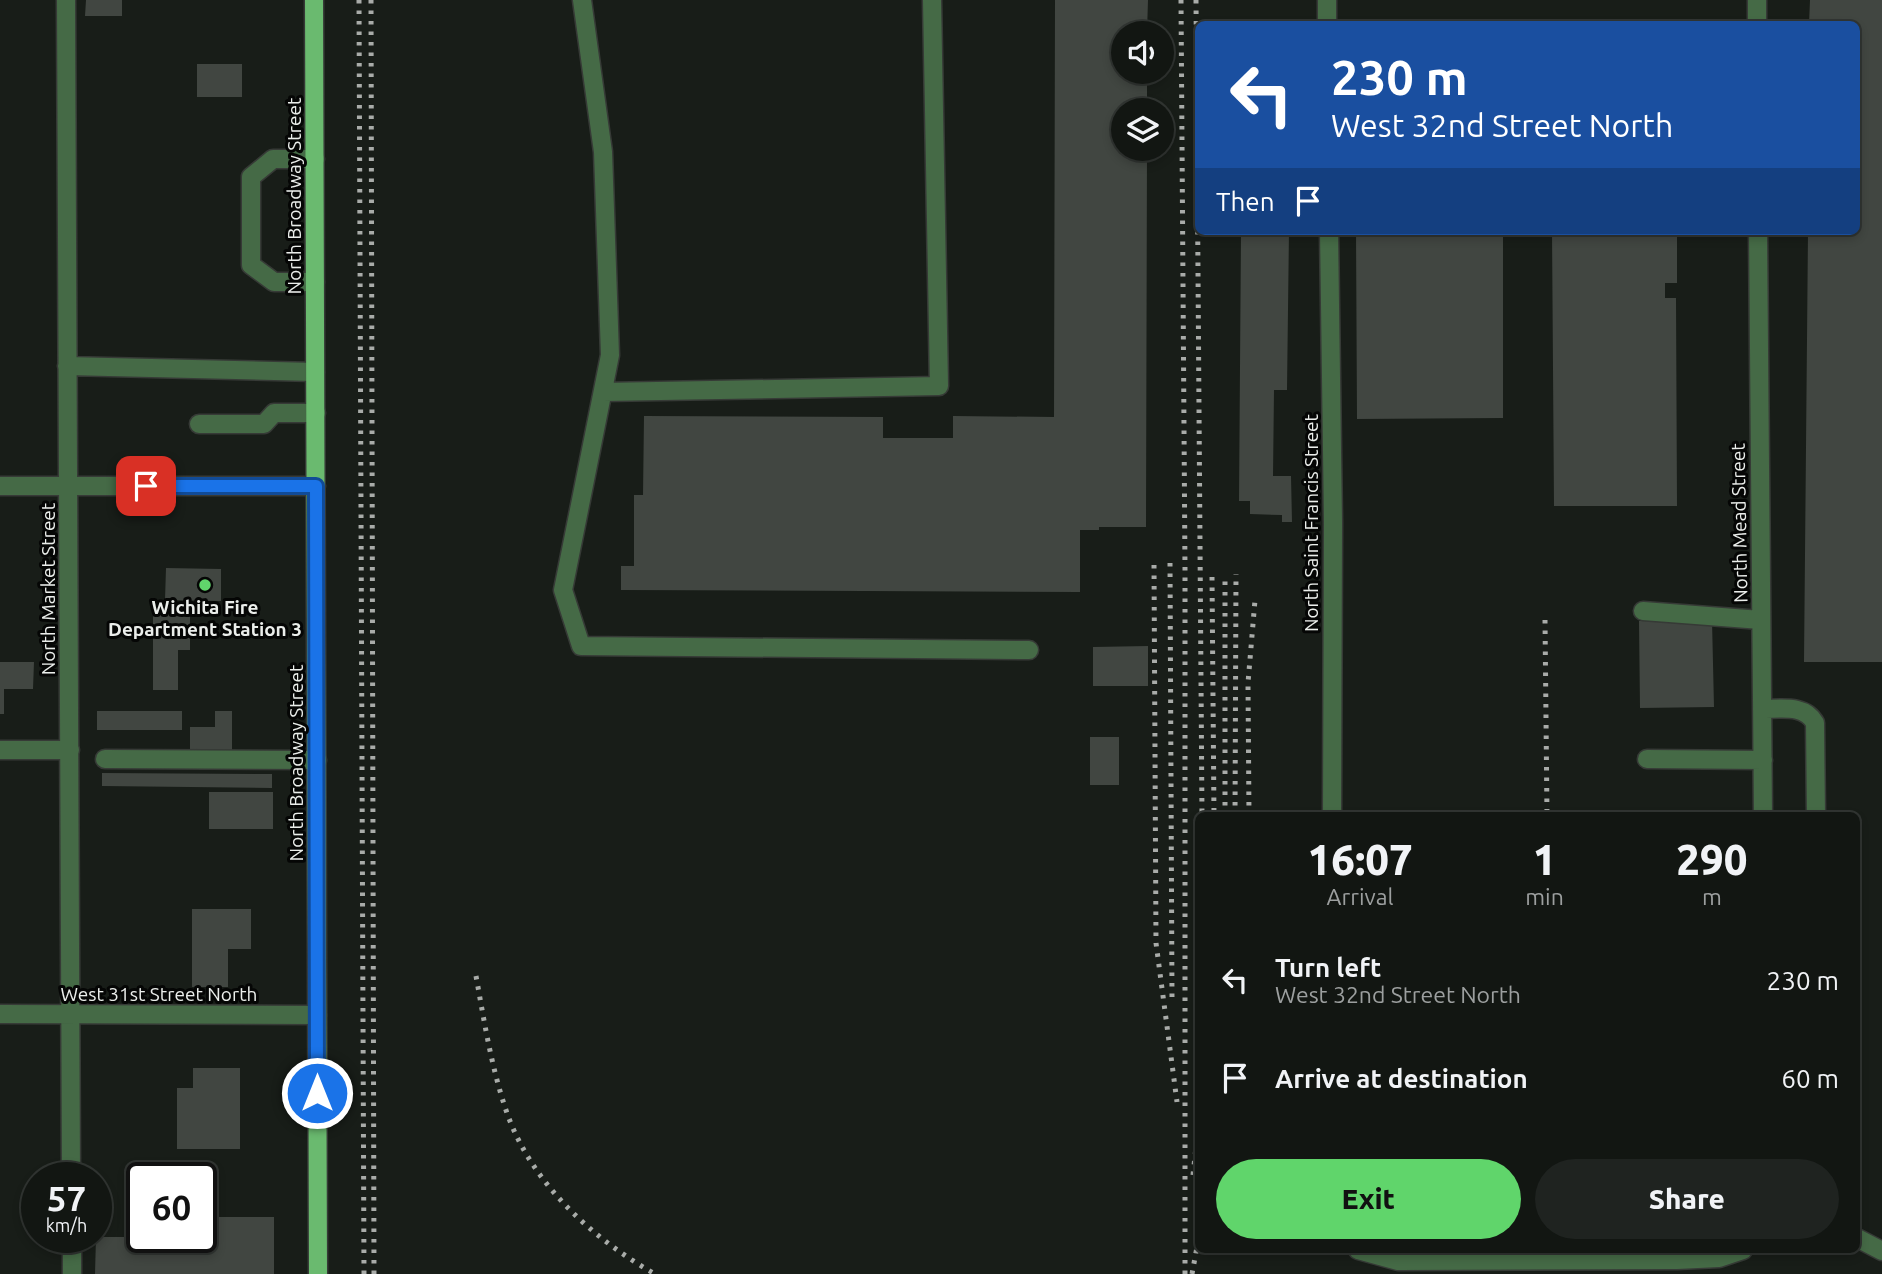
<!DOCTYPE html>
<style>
body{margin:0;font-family:Ubuntu,sans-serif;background:#1f2320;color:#f1f3f6;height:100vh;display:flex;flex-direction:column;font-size:26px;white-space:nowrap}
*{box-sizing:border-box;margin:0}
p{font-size:23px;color:#9c9f9f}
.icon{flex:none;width:38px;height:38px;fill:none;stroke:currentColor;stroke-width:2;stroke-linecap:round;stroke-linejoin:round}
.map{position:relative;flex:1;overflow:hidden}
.details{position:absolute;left:1195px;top:812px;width:665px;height:441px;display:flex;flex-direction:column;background:#121612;border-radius:10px;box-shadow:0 4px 10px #0003,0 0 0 2px #313532}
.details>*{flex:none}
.banner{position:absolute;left:1195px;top:21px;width:665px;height:214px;border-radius:10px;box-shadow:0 4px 10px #0003,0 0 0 2px #313532;background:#1a4fa0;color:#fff;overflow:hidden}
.buttons{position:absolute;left:1111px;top:21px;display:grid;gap:14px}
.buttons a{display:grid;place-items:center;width:63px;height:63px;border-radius:50%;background:#121612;box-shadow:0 4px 10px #0003,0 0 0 2px #313532;font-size:35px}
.speed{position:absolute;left:21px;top:1162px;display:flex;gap:14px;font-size:35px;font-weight:700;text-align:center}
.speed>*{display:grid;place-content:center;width:91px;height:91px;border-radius:50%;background:#121612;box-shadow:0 4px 10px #0003,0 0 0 2px #313532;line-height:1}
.speed small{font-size:18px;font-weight:400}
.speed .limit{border:4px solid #111;border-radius:10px;background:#fff;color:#111}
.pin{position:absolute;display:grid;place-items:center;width:60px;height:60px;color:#fff;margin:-30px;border-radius:14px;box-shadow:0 4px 10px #0006}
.me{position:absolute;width:77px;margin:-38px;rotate:0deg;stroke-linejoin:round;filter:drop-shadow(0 0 5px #0008)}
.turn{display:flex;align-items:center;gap:24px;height:147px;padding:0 21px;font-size:32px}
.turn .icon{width:91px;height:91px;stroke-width:2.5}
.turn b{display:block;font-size:49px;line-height:60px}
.then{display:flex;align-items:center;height:66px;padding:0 21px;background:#0003;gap:14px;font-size:26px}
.eta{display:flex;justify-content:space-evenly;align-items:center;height:119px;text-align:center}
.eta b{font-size:42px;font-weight:800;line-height:49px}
.cta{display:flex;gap:14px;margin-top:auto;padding:14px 21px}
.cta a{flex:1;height:80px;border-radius:42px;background:#60d56b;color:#111;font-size:28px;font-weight:800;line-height:80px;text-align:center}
.cta a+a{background:#1f2320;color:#f1f3f6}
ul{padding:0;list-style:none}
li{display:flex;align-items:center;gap:21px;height:98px;padding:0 21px}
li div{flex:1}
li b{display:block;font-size:26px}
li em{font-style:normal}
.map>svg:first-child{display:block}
.building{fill:#414641}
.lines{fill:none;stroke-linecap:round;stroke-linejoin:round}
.minor-casing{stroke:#363a36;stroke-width:21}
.major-casing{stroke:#363a36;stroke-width:21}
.minor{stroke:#456a46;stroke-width:18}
.major{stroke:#6aba6f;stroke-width:18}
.rail{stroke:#a9aca9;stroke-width:5;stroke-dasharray:3.5 7;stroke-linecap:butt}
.route-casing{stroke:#114b97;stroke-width:18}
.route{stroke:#1a73e8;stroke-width:12}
.poi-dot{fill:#60d56b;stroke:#050605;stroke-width:2.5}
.labels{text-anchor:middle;stroke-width:6;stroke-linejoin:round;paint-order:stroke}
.street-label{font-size:19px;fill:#ebeeeb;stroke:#050605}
.poi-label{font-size:19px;font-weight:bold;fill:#ebeeeb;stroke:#050605}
</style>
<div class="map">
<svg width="1882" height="1274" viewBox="0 0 1882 1274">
<rect width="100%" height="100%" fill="#181d18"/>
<!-- building -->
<path class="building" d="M 86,0 L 122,0 L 122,16 L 85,16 Z
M 1055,0 L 1148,0 L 1147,33 L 1124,33 L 1124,72 L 1147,72 L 1147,110 L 1124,110 L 1124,149 L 1147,149 L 1146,527 L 1099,527 L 1099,530 L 1080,530 L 1080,592 L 621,590 L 621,566 L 634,566 L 634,495 L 643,495 L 644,416 L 883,417 L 883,438 L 953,438 L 953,416 L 1054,417 Z
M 1810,0 L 1882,0 L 1882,662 L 1804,662 L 1808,231 L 1857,231 L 1857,24 L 1809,24 Z
M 197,64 L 242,64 L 242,97 L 197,97 Z
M 1241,231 L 1289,231 L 1287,390 L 1274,390 L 1273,476 L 1291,476 L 1292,522 L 1282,522 L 1282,515 L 1250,514 L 1250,501 L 1239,501 Z
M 1356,231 L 1503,231 L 1503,418 L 1357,419 Z
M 1552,231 L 1677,231 L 1677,283 L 1665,283 L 1665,298 L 1676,298 L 1677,506 L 1554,506 Z
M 166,568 L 221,569 L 221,601 L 165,600 Z
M 153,610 L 190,610 L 190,650 L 178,650 L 178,690 L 153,690 Z
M 1712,620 L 1714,707 L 1640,708 L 1639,621 Z
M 1148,646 L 1148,686 L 1093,686 L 1093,647 Z
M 0,662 L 34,662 L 33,689 L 4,689 L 4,714 L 0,714 Z
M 97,711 L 182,711 L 182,730 L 97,730 Z
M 215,711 L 232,711 L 232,750 L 190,750 L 190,727 L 215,727 Z
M 1090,737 L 1119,737 L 1119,785 L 1090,785 Z
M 102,773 L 272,774 L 272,788 L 102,786 Z
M 209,792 L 273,792 L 273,829 L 209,829 Z
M 192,909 L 251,909 L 251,949 L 228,949 L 228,987 L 192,987 Z
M 193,1068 L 240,1068 L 240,1149 L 177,1149 L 177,1088 L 193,1088 Z
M 201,1217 L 274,1217 L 274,1274 L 95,1274 L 96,1237 L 201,1237 Z"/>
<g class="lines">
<defs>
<path id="minor" d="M 66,0 L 71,1178
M 582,0 L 603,152 L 610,355 L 563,590 L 581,646 L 1029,650
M 1327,0 L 1327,24
M 1757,0 L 1757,24
M 315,159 L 273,159 L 251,177 L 251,265 L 274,282 L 315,282
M 1329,231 L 1333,523 L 1332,816
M 1758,231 L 1763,816
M 67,366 L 315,372
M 603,392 L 939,386 L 932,0
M 199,424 L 264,424 L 274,413 L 316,413
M 0,486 L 316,486
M 1643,611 L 1761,620
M 1762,709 C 1781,709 1805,704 1815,723 L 1816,816
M 0,750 L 70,750
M 105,759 L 317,760
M 1647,759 L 1763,760
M 0,1014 L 317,1015
M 72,1237 L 72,1274
M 1857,1238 L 1882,1251
M 1358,1250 L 1398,1261 L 1677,1260 L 1719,1258 L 1743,1250"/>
<path id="major" d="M 314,0 L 318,1274"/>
</defs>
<!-- minor casing -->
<use href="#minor" class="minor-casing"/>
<!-- major casing -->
<use href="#major" class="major-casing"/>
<!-- minor -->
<use href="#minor" class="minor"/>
<!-- major -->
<use href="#major" class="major"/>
<!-- rail -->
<path class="rail" d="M 359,0 L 364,1274
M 371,0 L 374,1274
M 1181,0 L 1185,569 L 1185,1274
M 1196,0 L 1202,816
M 1170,563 L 1172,998
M 1154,565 L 1156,943 L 1177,1102
M 1212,577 L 1214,816
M 1545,620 L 1547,816
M 1225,816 L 1225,580
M 1235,816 L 1236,574
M 1249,816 L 1248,683 L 1255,600
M 476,976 C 484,1020 491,1065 505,1107 C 528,1180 591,1238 655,1274
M 1193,1175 L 1199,1119
M 1192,1274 L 1199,1236"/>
</g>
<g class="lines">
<defs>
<path id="route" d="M 146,486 L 316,486 L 317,1093"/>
</defs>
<!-- route casing -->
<use href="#route" class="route-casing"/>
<!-- route -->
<use href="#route" class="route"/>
</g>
<!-- markers -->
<circle class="poi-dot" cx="205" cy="585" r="7"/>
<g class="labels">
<!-- street labels -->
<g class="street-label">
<text transform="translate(294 196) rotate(-90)" y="7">North Broadway Street</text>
<text transform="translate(1311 523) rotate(-90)" y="7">North Saint Francis Street</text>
<text transform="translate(1739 523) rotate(-91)" y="7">North Mead Street</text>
<text transform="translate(48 589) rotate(-90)" y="7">North Market Street</text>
<text transform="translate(296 763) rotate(-90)" y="7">North Broadway Street</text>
<text x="159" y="1001">West 31st Street North</text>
</g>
<!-- poi labels -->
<g class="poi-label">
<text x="205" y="614">Wichita Fire<tspan x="205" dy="22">Department Station 3</tspan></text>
</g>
</g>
</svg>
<div class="buttons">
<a><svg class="icon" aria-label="sound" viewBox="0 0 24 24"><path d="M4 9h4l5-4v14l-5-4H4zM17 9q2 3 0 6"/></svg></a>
<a><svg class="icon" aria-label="layers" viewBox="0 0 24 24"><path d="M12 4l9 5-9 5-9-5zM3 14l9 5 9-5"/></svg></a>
</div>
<div class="speed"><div>57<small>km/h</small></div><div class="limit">60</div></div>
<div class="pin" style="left:146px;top:486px;background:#d93025"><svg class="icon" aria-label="arrive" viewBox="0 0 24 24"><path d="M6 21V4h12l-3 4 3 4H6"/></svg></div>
<svg class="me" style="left:317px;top:1093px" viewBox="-20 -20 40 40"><circle r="17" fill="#1a73e8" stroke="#fff" stroke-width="3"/><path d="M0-11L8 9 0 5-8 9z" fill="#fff"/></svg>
<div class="banner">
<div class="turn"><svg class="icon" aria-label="left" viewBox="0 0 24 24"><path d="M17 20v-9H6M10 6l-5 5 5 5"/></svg><div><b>230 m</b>West 32nd Street North</div></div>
<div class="then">Then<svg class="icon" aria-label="arrive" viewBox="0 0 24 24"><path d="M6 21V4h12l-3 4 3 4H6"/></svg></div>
</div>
<section class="details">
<div class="eta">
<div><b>16:07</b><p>Arrival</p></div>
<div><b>1</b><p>min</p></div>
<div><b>290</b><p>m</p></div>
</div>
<ul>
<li><svg class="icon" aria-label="left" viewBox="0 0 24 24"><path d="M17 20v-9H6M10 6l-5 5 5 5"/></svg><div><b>Turn left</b><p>West 32nd Street North</p></div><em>230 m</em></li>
<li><svg class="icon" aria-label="arrive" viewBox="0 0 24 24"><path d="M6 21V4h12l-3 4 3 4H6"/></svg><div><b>Arrive at destination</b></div><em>60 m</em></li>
</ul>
<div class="cta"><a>Exit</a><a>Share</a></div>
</section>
</div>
